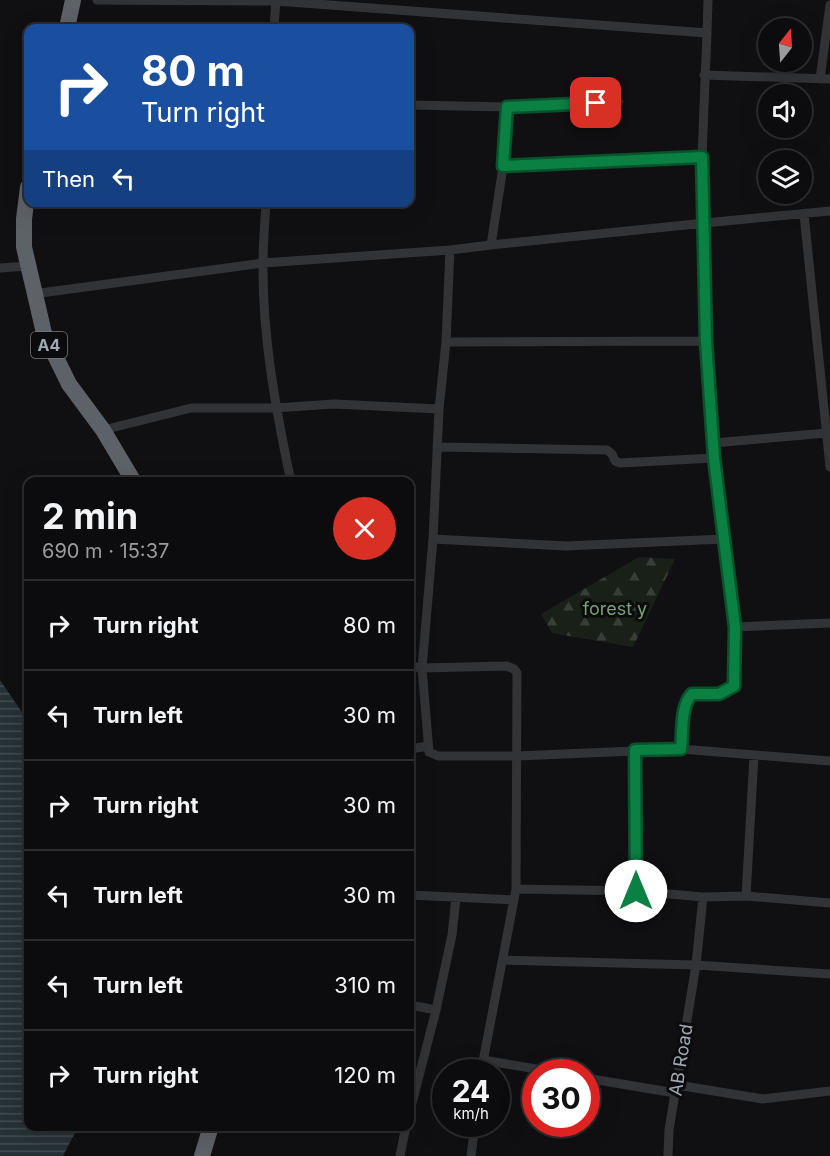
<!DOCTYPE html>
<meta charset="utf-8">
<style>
body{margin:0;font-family:Inter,sans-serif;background:#151517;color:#f1f3f6;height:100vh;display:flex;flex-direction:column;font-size:22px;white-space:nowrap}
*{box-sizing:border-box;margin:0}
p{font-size:20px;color:#9a9b9e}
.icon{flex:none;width:33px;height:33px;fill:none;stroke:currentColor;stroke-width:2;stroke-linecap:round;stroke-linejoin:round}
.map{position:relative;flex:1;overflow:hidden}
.sheet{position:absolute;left:24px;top:477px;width:390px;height:654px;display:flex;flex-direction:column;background:#0c0c0e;border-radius:12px;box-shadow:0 6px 24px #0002,0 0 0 2px #2c2c2e}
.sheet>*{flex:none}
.guide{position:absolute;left:24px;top:24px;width:390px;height:183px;border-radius:12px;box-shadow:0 6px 24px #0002,0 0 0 2px #2c2c2e;background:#1a4fa0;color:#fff;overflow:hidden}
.needle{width:39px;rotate:17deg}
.tools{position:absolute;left:758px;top:18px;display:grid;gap:12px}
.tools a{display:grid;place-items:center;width:54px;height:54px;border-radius:50%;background:#0c0c0e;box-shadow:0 6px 24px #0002,0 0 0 2px #2c2c2e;font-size:30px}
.speed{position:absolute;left:432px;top:1059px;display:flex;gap:12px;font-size:30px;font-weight:700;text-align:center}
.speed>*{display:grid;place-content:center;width:78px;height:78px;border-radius:50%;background:#0c0c0e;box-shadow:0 6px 24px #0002,0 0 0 2px #2c2c2e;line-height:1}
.speed small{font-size:15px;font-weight:400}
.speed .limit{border:9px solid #d22;background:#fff;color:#111}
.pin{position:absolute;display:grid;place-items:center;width:51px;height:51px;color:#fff;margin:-26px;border-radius:12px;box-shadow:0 3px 9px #0006}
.me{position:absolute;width:66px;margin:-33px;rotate:0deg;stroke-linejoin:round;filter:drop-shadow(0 0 4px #0008)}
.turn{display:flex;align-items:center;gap:21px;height:126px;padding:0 18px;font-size:27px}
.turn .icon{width:78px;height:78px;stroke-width:2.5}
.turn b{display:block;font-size:42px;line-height:51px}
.then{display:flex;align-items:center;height:57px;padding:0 18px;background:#0003;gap:12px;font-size:22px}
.round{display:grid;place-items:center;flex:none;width:63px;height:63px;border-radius:32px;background:#151517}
.summary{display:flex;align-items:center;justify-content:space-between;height:102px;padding:0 18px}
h1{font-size:36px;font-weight:700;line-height:45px}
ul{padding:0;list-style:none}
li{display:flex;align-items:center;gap:18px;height:90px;padding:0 18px;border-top:2px solid #2c2c2e}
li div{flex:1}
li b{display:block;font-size:22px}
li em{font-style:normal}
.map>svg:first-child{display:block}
.forest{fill:url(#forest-firs)}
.water{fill:url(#water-rules)}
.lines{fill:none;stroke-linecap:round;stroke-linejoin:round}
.street{stroke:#313337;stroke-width:9}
.highway{stroke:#5d6168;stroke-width:16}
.route-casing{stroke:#07532c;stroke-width:15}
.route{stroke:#0b8043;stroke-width:10}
.labels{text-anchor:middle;stroke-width:6;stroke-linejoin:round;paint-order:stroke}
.shield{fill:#0b0b0d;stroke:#737982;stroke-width:1.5}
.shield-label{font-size:16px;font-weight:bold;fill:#a0a8b4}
.park-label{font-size:18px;fill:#78a175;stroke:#0b0b0d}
.street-label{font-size:18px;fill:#a0a8b4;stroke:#0b0b0d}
</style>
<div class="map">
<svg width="830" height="1156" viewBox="0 0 830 1156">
<defs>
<pattern id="forest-firs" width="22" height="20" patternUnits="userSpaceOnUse" patternTransform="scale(1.5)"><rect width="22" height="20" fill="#182018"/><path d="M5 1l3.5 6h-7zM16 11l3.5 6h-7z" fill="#363e37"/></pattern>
<pattern id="water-rules" width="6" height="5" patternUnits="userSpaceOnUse" patternTransform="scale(1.5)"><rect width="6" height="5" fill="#263136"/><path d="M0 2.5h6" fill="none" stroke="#424c51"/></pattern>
</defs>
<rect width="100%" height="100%" fill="#101012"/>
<!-- forest -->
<path class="forest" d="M 639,557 L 675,559 L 633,647 L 552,633 L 541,614 Z"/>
<!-- water -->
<path class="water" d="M 0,680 L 28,721 L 28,1126 L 78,1127 L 63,1156 L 0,1156 Z"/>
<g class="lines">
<!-- street -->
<path class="street" d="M 97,0 L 276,1 L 707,33 L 708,0
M 274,28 L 276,0
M 704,75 L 830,79
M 820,79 L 830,5
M 410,105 L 507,107 L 503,167 L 491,245 L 705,223 L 702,157 L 503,167
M 507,107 L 619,102
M 702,157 L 707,33
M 266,202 C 265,222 263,242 263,262 C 262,336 276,410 291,482
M 804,214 L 830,467
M 450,250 L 446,342 L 439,409 L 433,539 L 422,668 L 429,752 L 438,756 L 517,756 L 681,749 L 830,761
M 0,268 L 28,266
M 33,294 L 263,263 L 450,250 L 491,245
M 446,342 L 706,341
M 103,430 L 191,408 L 275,408 L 334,404 L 439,409
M 714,443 L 826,433
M 437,447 L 607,450 L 612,454 L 615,461 L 620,463 L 714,458
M 433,539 L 566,546 L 724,539
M 735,627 L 830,623
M 410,666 L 422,668 L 507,666 L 514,669 L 517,673 L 516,889 L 481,1072
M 410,749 L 428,746
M 681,749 C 683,733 680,707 692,694 C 707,694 726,697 735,683 L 735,627 L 714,458 L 706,341 L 705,223 L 830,211
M 635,750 L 636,891
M 516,889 L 636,891 L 703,897 L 746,896 L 830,903
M 410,895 L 514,900
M 746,896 L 754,756
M 503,960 L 696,965 L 830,974
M 410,1005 L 436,1010
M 483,1060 L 554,1072
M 586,1078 L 675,1093
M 677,1085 L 763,1099 L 830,1091
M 410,1111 L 436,1010 L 452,935 L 456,898
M 400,1156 L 406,1126
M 471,1156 L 475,1124
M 668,1156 L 669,1130 L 696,965 L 703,897"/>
<!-- highway -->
<path class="highway" d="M 67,28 L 73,0
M 28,187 L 24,219 L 24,247 L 44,333 L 69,384 L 103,430 L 134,482
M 202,1156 L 211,1126"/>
</g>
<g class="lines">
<defs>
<path id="route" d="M 596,103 L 507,107 L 503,166 L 702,157 L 706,341 L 714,458 L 735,627 L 734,686 L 719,694 L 692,694 C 680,706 683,733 681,749 L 635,750 L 636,891"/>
</defs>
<!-- route casing -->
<use href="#route" class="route-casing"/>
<!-- route -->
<use href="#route" class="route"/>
</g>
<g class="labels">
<!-- shield labels -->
<rect class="shield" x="31" y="332" width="36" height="26" rx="4.5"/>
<g class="shield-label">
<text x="49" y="351">A4</text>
</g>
<!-- park labels -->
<g class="park-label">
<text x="615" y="615">forest y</text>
</g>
<!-- street labels -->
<g class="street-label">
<text transform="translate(681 1060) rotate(-81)" y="6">AB Road</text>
</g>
</g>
</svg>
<div class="tools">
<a><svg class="needle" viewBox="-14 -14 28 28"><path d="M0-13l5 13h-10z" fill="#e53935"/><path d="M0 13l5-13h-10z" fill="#9a9b9e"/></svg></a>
<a><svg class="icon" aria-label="sound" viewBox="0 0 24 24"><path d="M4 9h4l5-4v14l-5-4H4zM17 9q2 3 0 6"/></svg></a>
<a><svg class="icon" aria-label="layers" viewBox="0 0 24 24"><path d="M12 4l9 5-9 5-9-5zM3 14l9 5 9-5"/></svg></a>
</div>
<div class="speed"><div>24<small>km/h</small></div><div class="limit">30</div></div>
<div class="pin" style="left:596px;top:103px;background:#d93025"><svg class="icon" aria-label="arrive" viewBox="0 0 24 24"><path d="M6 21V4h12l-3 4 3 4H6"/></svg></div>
<svg class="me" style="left:636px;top:891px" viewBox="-20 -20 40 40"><circle r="19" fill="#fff"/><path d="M0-13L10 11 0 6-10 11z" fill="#0b8043"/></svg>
<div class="guide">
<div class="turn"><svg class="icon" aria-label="right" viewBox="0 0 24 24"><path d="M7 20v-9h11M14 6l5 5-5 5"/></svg><div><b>80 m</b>Turn right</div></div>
<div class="then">Then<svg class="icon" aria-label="left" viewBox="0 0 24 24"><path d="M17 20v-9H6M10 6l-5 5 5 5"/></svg></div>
</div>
<section class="sheet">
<div class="summary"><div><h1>2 min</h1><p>690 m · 15:37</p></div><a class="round" style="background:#d93025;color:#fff"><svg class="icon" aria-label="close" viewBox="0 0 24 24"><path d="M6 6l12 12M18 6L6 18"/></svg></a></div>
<ul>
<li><svg class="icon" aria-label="right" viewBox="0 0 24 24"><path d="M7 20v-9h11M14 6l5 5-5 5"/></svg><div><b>Turn right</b></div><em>80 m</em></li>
<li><svg class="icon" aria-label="left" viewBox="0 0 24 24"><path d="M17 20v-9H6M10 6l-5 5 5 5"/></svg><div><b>Turn left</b></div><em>30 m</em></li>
<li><svg class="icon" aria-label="right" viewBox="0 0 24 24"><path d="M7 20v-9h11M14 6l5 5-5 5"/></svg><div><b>Turn right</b></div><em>30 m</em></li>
<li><svg class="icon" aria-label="left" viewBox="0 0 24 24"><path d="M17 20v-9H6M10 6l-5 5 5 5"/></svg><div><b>Turn left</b></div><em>30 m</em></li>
<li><svg class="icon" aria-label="left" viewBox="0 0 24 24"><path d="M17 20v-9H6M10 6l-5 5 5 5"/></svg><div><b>Turn left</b></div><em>310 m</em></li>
<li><svg class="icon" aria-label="right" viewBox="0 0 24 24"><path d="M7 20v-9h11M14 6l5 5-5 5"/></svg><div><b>Turn right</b></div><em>120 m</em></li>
</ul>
</section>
</div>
